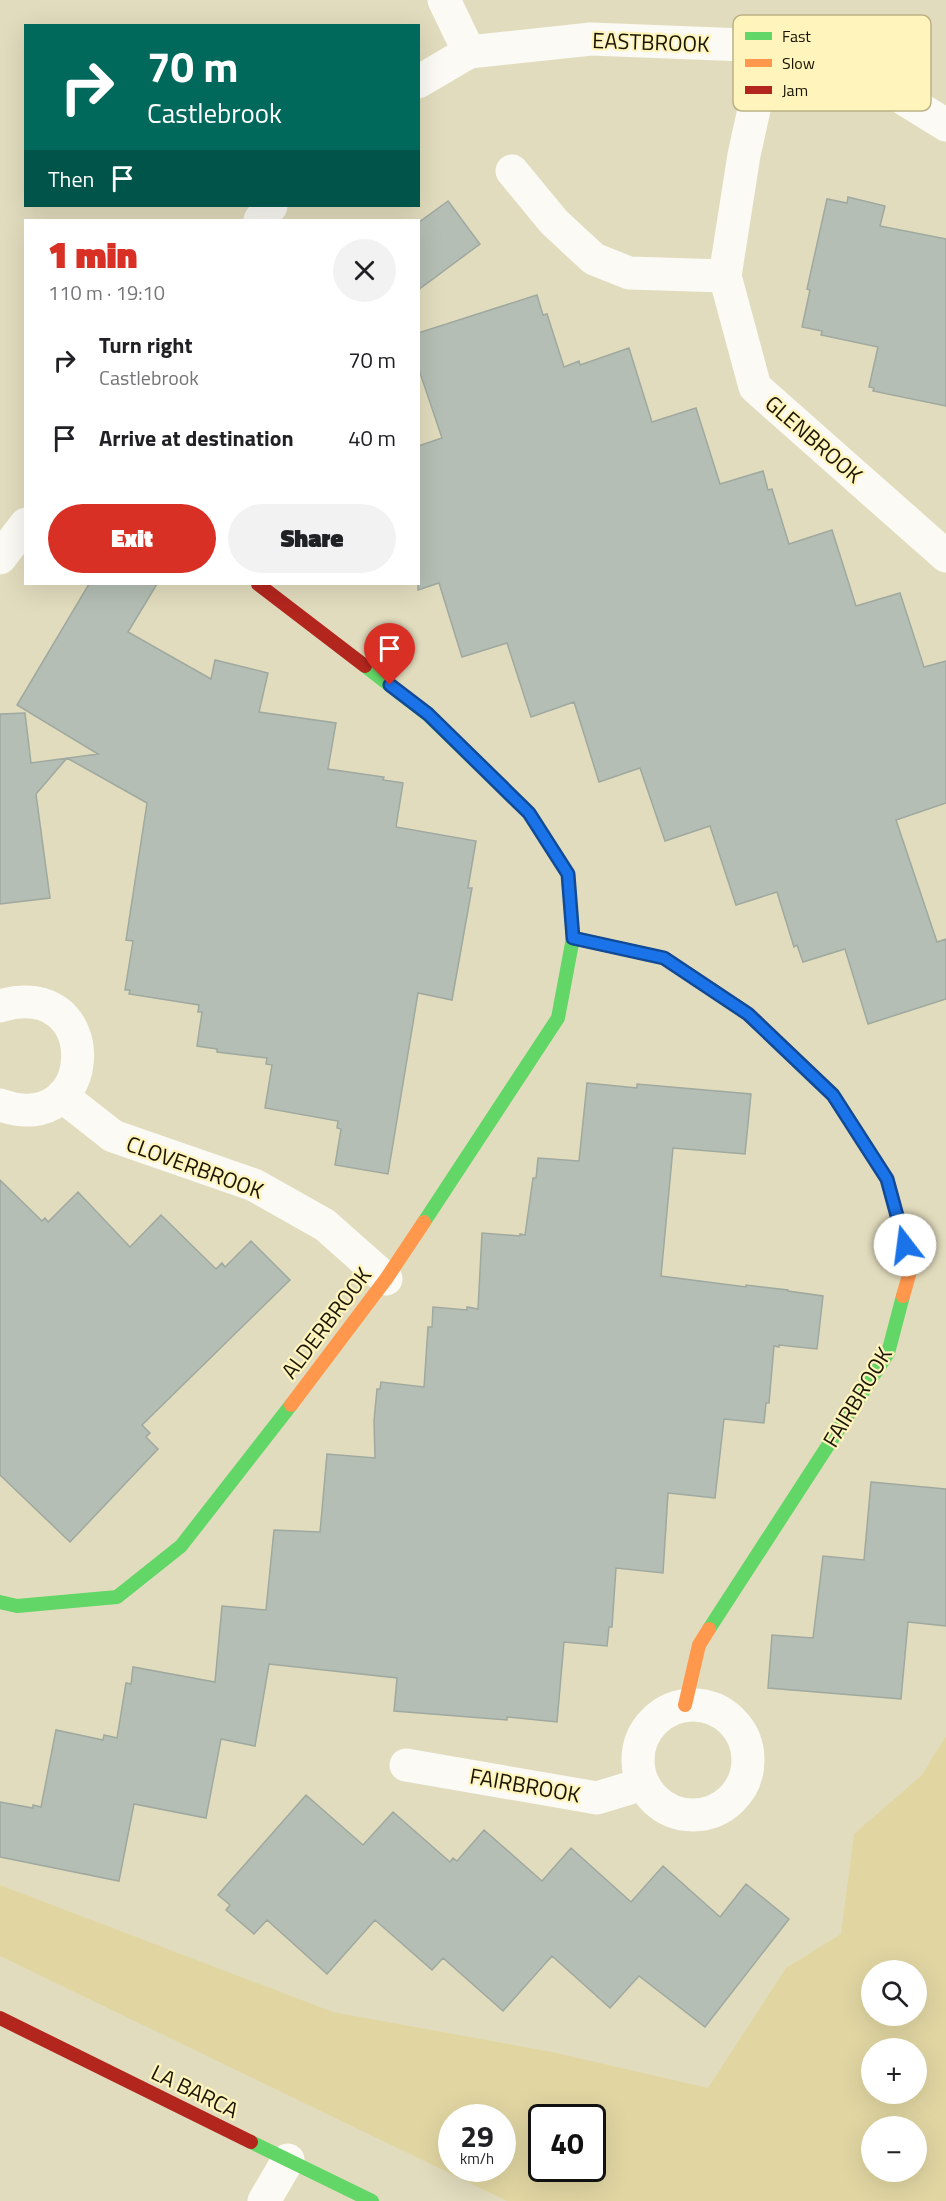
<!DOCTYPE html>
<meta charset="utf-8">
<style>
body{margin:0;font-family:"Titillium Web",sans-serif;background:#f2f2f2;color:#202124;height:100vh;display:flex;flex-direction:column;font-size:22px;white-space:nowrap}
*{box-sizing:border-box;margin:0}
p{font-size:20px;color:#757577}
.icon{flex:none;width:33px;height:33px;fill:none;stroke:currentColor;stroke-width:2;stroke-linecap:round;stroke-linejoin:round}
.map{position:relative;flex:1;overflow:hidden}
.sheet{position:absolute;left:24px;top:219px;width:396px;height:366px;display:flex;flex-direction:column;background:#fff;border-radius:0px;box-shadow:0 6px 24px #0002}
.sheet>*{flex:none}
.banner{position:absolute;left:24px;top:24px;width:396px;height:183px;border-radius:0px;box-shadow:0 6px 24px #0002;background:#00695c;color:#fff;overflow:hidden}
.tools{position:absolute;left:861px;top:1960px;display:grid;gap:12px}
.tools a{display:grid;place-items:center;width:66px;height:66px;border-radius:50%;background:#fff;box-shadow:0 6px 24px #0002;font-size:30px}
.speed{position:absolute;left:438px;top:2104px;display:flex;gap:12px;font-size:30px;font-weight:700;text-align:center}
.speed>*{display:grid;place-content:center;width:78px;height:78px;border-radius:50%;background:#fff;box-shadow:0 6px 24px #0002;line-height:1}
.speed small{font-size:15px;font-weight:400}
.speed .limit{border:3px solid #111;border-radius:9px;background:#fff;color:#111}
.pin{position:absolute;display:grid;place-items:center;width:51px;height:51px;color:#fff;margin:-62px -26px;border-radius:50% 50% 50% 0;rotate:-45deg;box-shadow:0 0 6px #0007}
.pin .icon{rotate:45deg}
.me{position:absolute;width:66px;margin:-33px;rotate:345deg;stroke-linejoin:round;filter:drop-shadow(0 0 4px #0008)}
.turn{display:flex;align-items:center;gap:21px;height:126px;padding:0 24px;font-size:27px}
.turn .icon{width:78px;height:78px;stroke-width:2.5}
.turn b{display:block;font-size:42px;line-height:51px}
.then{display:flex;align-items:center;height:57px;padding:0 24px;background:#0003;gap:12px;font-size:22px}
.round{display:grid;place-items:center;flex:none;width:63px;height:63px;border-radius:32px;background:#f2f2f2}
.headline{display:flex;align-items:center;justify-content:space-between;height:102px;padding:0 24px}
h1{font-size:36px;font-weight:800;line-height:45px;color:#d93025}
.cta{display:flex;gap:12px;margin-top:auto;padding:12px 24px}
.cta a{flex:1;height:69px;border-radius:36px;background:#d93025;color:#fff;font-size:24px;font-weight:800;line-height:69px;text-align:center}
.cta a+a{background:#f2f2f2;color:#202124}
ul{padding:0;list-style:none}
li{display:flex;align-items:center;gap:18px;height:78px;padding:0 24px}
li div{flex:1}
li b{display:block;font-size:22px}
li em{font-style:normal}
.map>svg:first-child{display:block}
.green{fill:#e1d6a2;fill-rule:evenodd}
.building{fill:#b4beb4;stroke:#9fa99f;stroke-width:1.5}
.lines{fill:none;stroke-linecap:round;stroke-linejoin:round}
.street{stroke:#fbfaf5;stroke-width:33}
.fast{stroke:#63d668;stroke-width:14}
.slow{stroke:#ff974d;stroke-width:14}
.jam{stroke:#b3261e;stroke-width:14}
.route-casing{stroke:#114b97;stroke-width:15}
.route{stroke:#1a73e8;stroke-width:10}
.labels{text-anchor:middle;stroke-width:4.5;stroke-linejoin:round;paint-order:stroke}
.street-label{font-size:22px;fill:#191502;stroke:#fff4bc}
.key{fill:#fff4bc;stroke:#bab184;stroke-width:1.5}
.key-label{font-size:16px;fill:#191502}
</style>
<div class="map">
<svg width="946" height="2201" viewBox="0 0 946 2201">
<rect width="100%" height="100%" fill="#e2dcbe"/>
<!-- green -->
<path class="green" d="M 946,1736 L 946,2201 L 507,2201 L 0,1956 L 0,1885 L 333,2012 L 552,2052 L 708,2088 L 786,1968 L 841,1934 L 854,1834 L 922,1775 ZM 872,1971 L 916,1971 L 916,2016 L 872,2016 ZM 872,2049 L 916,2049 L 916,2094 L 872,2094 ZM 452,2118 L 502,2118 L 502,2169 L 452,2169 ZM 542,2118 L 592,2118 L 592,2169 L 542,2169 ZM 872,2127 L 916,2127 L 916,2172 L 872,2172 Z"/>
<!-- building -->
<path class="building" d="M 848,197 L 885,206 L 880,226 L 946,239 L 946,406 L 873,391 L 874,388 L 869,387 L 878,347 L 821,335 L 822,331 L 802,327 L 810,290 L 807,289 L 827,199 L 847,203 Z
M 448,201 L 480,244 L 418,290 L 418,223 Z
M 537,295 L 543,315 L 547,314 L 564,367 L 579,361 L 580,365 L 629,348 L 652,422 L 696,408 L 720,484 L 763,471 L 768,490 L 772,489 L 789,544 L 832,530 L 856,606 L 900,593 L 924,667 L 946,661 L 946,803 L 896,820 L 937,942 L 946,939 L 946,999 L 868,1024 L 845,949 L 803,962 L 797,945 L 794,947 L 777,892 L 736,905 L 710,826 L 665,841 L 640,768 L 599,782 L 574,702 L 531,717 L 507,643 L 462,657 L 439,583 L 418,590 L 418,446 L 442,438 L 418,367 L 418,333 Z
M 89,584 L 157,584 L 128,632 L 211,679 L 215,660 L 268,673 L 259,712 L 336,723 L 328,769 L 384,777 L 383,780 L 403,783 L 396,827 L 476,841 L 468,888 L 472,888 L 452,1000 L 418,993 L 388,1174 L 335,1165 L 341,1129 L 337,1128 L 338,1121 L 265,1108 L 272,1065 L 266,1064 L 267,1058 L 217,1052 L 217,1049 L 197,1046 L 202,1012 L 198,1012 L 199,1005 L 129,994 L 130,990 L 125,990 L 133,941 L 126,940 L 147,803 L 67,758 L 36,794 L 50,898 L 0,904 L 0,714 L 25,713 L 31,763 L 98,754 L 17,705 Z
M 587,1083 L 637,1088 L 637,1084 L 751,1094 L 745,1154 L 673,1148 L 661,1276 L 746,1287 L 746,1285 L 788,1290 L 788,1291 L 823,1296 L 817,1349 L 779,1345 L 779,1347 L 774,1346 L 769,1403 L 766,1403 L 764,1423 L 724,1419 L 715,1498 L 668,1493 L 663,1573 L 616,1568 L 612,1627 L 609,1627 L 607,1646 L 564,1642 L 557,1722 L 507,1717 L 507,1720 L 394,1711 L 397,1678 L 269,1664 L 255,1746 L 221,1739 L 206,1818 L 134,1804 L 119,1881 L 0,1857 L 0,1802 L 33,1808 L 33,1805 L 41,1807 L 56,1730 L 103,1740 L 104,1735 L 117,1738 L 126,1683 L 131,1684 L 133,1667 L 215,1682 L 222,1606 L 266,1610 L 274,1530 L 320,1532 L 327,1454 L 375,1458 L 374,1421 L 377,1389 L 380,1389 L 381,1382 L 424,1387 L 428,1327 L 432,1327 L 433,1307 L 467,1310 L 467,1307 L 478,1309 L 482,1233 L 520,1236 L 520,1234 L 525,1235 L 533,1178 L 536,1178 L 538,1158 L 579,1161 Z
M 0,1180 L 42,1221 L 45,1218 L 48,1222 L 78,1192 L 130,1247 L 161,1215 L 216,1269 L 222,1263 L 225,1267 L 251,1241 L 290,1280 L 142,1425 L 150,1433 L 146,1437 L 158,1449 L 70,1542 L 0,1475 Z
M 871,1482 L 946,1489 L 946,1626 L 908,1622 L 901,1699 L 768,1688 L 772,1635 L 813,1638 L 823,1556 L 864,1560 Z
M 306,1795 L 363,1845 L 393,1812 L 450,1862 L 453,1858 L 457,1861 L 484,1830 L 542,1881 L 571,1848 L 631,1902 L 663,1866 L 720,1917 L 746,1884 L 789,1919 L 705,2027 L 639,1976 L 610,2008 L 552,1956 L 503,2011 L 443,1958 L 432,1970 L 375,1920 L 327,1974 L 267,1920 L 254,1934 L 226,1910 L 230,1905 L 218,1895 Z"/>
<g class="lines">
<!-- street -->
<path class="street" d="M 444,0 L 469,52
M 768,46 L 744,155 L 725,276 L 755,387 L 946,556
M 418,82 L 469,52 L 591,39 L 768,46 L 891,91 L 946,125
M 512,171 L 554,222 L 594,259 L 629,273 L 725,276
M 260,220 L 271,206
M 0,558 L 26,524
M 0,1006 C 106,974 101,1141 0,1105
M 62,1096 L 113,1136 L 254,1185 L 325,1225 L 386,1279
M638 1760a55 55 0 1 1 110 0a55 55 0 1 1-110 0Z
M 406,1765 L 597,1798 L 643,1784
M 264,2201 L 288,2160"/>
<!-- fast -->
<path class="fast" d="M 365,666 L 428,715 L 529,813 L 568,874 L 573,938 L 558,1018 L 424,1222
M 0,1602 L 17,1606 L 117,1597 L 181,1546 L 291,1405
M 709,1629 L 888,1353 L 903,1296
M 251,2142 L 372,2201"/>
<!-- slow -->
<path class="slow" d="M 757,1022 L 833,1095 L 887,1179 L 911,1268 L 903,1296
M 291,1405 L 386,1279 L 424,1222
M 685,1705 L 699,1645 L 709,1629"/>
<!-- jam -->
<path class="jam" d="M 258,584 L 365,666
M 573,938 L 664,958 L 748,1014 L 757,1022
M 0,2018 L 251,2142"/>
</g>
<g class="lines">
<defs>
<path id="route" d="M 390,685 L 428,714 L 529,813 L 568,874 L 573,938 L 664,958 L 748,1014 L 833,1095 L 887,1179 L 905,1245"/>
</defs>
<!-- route casing -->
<use href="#route" class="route-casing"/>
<!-- route -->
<use href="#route" class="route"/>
</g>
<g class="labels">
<!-- street labels -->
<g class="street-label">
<text transform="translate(651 42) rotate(2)" y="8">EASTBROOK</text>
<text transform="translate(814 439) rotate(41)" y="8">GLENBROOK</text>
<text transform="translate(195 1167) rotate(20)" y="8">CLOVERBROOK</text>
<text transform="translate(326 1323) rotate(-53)" y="8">ALDERBROOK</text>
<text transform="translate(857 1397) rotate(-59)" y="8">FAIRBROOK</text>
<text transform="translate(525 1785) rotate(10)" y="8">FAIRBROOK</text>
<text transform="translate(195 2091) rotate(26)" y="8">LA BARCA</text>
</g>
</g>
<!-- legend -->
<rect x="733" y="15" width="198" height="96" rx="9" class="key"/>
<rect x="745" y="32" width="27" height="8" fill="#63d668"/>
<rect x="745" y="59" width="27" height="8" fill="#ff974d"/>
<rect x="745" y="86" width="27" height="8" fill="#b3261e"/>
<g class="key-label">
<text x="782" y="42">Fast</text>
<text x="782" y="69">Slow</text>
<text x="782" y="96">Jam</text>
</g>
</svg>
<div class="tools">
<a><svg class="icon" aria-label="search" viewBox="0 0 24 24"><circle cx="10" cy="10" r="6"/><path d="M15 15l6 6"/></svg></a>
<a>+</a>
<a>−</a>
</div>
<div class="speed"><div>29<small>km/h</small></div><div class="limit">40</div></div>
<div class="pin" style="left:390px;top:685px;background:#d93025"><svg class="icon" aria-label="arrive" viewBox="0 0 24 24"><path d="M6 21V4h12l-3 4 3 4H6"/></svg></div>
<svg class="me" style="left:905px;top:1245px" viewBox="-20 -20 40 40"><circle r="19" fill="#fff"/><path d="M0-13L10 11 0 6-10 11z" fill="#1a73e8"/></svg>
<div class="banner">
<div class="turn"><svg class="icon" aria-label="right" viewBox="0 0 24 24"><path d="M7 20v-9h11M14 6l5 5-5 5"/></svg><div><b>70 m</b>Castlebrook</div></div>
<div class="then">Then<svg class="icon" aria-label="arrive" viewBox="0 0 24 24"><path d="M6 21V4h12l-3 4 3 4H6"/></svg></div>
</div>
<section class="sheet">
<div class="headline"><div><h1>1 min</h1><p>110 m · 19:10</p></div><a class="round"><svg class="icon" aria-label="close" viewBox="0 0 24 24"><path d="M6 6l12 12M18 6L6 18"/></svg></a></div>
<ul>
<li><svg class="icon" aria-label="right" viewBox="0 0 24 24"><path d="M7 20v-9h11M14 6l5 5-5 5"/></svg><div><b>Turn right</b><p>Castlebrook</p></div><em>70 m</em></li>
<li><svg class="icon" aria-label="arrive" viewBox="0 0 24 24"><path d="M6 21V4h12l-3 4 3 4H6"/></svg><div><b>Arrive at destination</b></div><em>40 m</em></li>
</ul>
<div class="cta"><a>Exit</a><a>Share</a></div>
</section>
</div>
